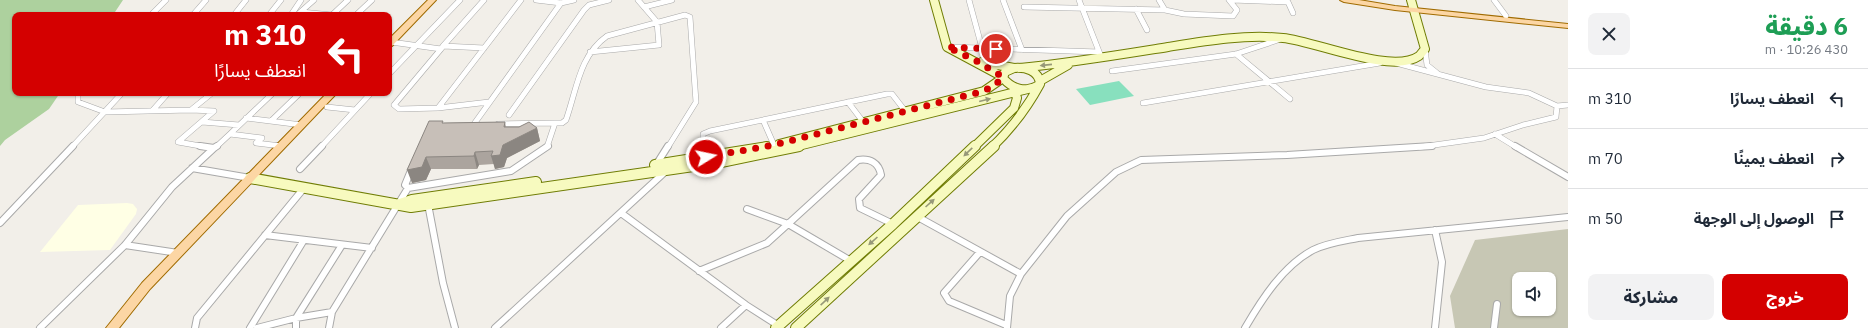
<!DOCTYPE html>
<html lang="ar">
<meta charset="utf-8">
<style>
body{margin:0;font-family:"IBM Plex Sans","Noto Sans Arabic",sans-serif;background:#f2f2f3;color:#1f2937;direction:rtl;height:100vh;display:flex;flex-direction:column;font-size:15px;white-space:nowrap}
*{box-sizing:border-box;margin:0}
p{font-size:13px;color:#747a83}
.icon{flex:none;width:22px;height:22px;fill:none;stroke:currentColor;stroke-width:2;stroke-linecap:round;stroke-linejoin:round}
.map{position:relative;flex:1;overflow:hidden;direction:ltr}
.details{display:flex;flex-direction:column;background:#fff;width:300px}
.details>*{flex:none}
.top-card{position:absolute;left:12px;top:12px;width:380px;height:84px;border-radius:8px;box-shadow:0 1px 3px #0004;direction:rtl;background:#d40000;color:#fff;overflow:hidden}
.buttons{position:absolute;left:1512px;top:272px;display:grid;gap:8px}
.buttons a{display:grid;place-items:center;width:44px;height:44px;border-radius:8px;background:#fff;box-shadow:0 1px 3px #0004;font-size:20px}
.pin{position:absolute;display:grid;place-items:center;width:34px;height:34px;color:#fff;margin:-17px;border:2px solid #fff;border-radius:50%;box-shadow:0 1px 4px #0007}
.me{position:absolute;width:44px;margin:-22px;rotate:80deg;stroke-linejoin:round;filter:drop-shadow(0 0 3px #0008)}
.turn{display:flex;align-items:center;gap:14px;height:84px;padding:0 20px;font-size:18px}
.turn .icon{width:52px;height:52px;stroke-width:2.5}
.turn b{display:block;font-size:28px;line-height:34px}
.round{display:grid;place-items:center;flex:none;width:42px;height:42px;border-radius:8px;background:#f2f2f3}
.headline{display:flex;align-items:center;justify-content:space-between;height:68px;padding:0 20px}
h1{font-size:24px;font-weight:800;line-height:30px;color:#1e9e55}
.primary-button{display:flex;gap:8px;margin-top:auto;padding:8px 20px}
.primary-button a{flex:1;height:46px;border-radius:8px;background:#d40000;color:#fff;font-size:16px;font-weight:800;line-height:46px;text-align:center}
.primary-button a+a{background:#f2f2f3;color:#1f2937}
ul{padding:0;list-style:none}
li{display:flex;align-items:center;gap:12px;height:60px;padding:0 20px;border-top:1px solid #e0e1e3}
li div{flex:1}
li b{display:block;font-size:15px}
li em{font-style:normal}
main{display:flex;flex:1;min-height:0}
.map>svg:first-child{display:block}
.education{fill:#ffffe5}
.construction{fill:#c7c7b4;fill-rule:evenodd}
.forest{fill:#add19e}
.pitch{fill:#88e0be}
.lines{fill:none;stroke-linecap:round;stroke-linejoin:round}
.street-far1-casing{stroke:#a9a9a9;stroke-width:6}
.street-casing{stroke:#a9a9a9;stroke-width:8}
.secondary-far1-casing{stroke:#707d05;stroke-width:10}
.secondary-casing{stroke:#707d05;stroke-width:12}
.primary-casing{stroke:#a06b00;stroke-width:2}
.street-far1{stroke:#fff;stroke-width:5}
.street{stroke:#fff;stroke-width:6}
.secondary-far1{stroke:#f7fabf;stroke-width:8}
.secondary{stroke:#f7fabf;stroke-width:10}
.primary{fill:#fcd6a4;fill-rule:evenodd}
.wall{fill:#aba49e}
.shaded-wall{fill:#8b8681}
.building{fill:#c7bfb8;stroke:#8b8681}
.oneway{fill:#979978}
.route{stroke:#d40000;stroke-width:7;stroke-dasharray:0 12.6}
</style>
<main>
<section class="details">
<div class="headline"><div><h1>6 دقيقة</h1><p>430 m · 10:26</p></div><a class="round"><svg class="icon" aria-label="close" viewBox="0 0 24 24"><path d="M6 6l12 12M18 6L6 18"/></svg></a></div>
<ul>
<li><svg class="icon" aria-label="left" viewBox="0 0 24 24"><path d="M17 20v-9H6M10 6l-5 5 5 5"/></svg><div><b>انعطف يسارًا</b></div><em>310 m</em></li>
<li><svg class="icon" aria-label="right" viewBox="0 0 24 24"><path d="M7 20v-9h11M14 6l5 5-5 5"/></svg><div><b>انعطف يمينًا</b></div><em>70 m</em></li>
<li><svg class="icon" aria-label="arrive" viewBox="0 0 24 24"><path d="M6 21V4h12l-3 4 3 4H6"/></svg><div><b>الوصول إلى الوجهة</b></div><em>50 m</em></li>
</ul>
<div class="primary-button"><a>خروج</a><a>مشاركة</a></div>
</section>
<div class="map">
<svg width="1568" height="328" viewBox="0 0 1568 328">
<rect width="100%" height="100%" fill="#f2efe9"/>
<!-- education -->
<path class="education" d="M 127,203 L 133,204 L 137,209 L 136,214 L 110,250 L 40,252 L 78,205 Z"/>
<!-- construction -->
<path class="construction" d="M 1568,229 L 1568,328 L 1455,328 L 1450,296 L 1475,240 ZM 1519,279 L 1549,279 L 1549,309 L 1519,309 Z"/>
<!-- forest -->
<path class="forest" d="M 0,0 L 123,0 L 113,15 L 15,15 L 15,93 L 60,93 L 49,109 L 5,140 L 0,146 Z"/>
<!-- pitch -->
<path class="pitch" d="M 1119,81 L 1134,96 L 1090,105 L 1076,89 Z"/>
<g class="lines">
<defs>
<path id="street-far1" d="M 536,0 L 561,3 L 574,0
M 969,0 L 982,48
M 1003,0 L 1022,50
M 1079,0 L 1100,54
M 1232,0 L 1288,2 L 1293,13
M 1494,0 L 1506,16
M 644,7 L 672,0
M 1024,7 L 1165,10 L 1159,0
M 1136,9 L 1147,30
M 1165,10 L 1184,14 L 1233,16 L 1237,10 L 1229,0
M 301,12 L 332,15
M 151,15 L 166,0
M 193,15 L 206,0
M 234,15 L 246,0
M 269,15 L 281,0
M 291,15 L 301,0
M 297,15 L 314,0
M 332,15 L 348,0
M 356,15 L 372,0
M 391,42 L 441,49 L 443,46 L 484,48
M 443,46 L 484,0
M 949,47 L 1099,52
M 1425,49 L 1427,65 L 1437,73
M 590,52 L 659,45 L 657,22 L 638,0
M 1236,54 L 1290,99
M 1396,63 L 1486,87 L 1529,93 L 1557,106
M 1112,71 L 1236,54 L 1281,39
M 389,74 L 460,0
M 78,93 L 78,102 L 105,112 L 191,110
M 489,102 L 438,108 L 521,0
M 848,102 L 864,123
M 1143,103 L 1380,63
M 327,107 L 355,110
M 438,108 L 399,109 L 394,105 L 441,49
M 153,110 L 168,93
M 509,115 L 584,10 L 589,5 L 609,0
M 246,118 L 302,125
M 763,120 L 774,145
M 271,121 L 300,93
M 202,122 L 239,125
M 555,123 L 562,123 L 566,120 C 577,89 579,56 607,36 L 685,15 L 690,17 L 696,102 L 668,147
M 474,124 L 561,3
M 498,124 L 555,123 L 547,147
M 230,134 L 273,93
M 1495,134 L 1516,147
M 72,147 L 122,93
M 206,147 L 178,142 L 214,111 L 191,110 L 212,93
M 216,147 L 230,134 L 262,138 L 256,143 L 281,146
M 321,147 L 371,93
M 703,147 L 703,134 L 710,131 L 887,94 L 892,94 L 906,112
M 1420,147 L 1484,138 L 1523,125 L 1556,117 L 1557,106 L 1568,105"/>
<path id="street" d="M 200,146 L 214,148 L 217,146
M 278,146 L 281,146
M 703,146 L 705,157
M 1515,146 L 1568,177
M 656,165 L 668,146
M 192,168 L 250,178
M 300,169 L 322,146
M 408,188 L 405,185 L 412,168
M 428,204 L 443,283 L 455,328
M 621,213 L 746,305 L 779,326
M 916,216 L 1021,274
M 0,223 L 73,146
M 1435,230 L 1442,262 L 1435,328
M 265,235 L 372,248
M 125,245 L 178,253
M 980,252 L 944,293 L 949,301 L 1006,325
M 851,261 L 788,224 L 858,160 C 870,158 879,163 881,175 L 859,199 L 860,208 L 893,224
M 699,271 L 767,243 L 788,224 L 747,209
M 40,328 L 125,245 L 172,187 L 214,148
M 195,328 L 197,318 L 304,188
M 250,328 L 304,240
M 257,328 L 296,318 L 332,312
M 296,328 L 296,318 L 342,245
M 329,328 L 332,312 L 408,188 L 511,171 L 548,146
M 495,328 L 666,171
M 721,328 L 746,305
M 1007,328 L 1010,296 L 1021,274 L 1067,216 L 1116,172 L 1141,160 L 1287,155 L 1432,146
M 1245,328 C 1262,299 1283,266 1313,250 C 1327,243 1343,241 1358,238 L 1568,217
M 1494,328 L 1497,304"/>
<path id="secondary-far1" d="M 934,0 L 947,47 L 1003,77
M 982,62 L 1014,68
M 1014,68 C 1025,67 1039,70 1040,84 C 1027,93 1013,90 1003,78 L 1005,72 Z
M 1020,68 C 1070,63 1118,55 1168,47 C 1205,41 1245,34 1283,38 C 1315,41 1392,75 1419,56 C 1421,54 1423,51 1425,49 L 1411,0
M 1040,81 L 1068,65
M 779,144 L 984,91 L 1003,78
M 794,147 L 1032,88
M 974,147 L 1014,108 L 1017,98 L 1014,88
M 992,147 C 1012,128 1027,108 1040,84"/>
<path id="secondary" d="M 655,165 L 767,147
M 250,178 L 411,207 L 721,162 L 799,146
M 400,204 L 412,200 L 536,182
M 776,328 L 893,224 L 975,146
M 796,328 L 994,146"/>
<path id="primary" d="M 428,0 L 436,0 L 392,46 L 389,47 L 389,39 Z
M 1340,0 L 1359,0 L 1395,6 L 1568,24 L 1568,28 L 1395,10 L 1344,2 Z
M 327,93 L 337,93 L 150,289 L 119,328 L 106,328 L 142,283 Z"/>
</defs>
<!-- street-far1 casing -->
<use href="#street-far1" class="street-far1-casing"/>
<!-- street casing -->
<use href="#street" class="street-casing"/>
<!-- secondary-far1 casing -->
<use href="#secondary-far1" class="secondary-far1-casing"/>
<!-- secondary casing -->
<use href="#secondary" class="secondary-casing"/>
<!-- primary casing -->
<use href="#primary" class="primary-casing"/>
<!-- street-far1 -->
<use href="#street-far1" class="street-far1"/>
<!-- street -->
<use href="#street" class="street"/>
<!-- secondary-far1 -->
<use href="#secondary-far1" class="secondary-far1"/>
<!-- secondary -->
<use href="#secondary" class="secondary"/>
<!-- primary -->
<use href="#primary" class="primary"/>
</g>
<!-- wall -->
<path class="wall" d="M 505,122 L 506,127 L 537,128 L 540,141 L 507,158 L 504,167 L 495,169 L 494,164 L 479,165 L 477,169 L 431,169 L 426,180 L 412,183 L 444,123 Z"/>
<!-- shaded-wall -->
<path class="shaded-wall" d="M 537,128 L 540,141 L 507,158 L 504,167 L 495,169 L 491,156 L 503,145 Z
M 475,152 L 479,165 L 477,169 L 474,156 Z
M 426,157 L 431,169 L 426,180 L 412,183 L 407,170 Z"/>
<!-- building -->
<path class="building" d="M 429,121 L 443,121 L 442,123 L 505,122 L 504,127 L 519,127 L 529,122 L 537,128 L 503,145 L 500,155 L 491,156 L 493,151 L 475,152 L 474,156 L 426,157 L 422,167 L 407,170 Z"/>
<!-- one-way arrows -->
<defs><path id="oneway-solid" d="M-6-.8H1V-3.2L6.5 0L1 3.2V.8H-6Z"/></defs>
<g class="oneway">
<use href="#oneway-solid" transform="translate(1046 65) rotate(174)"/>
<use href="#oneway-solid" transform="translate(985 100) rotate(-14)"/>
<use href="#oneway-solid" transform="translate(968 152) rotate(136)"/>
<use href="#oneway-solid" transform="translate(930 203) rotate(-42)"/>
<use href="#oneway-solid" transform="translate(873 241) rotate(138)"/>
<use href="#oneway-solid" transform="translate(825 301) rotate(-43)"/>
</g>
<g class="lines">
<!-- route -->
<path class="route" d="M 706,157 L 774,145 L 984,91 L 995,85 L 1003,77 L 975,60 L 947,47 L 996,49"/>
</g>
</svg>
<div class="buttons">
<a><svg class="icon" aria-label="sound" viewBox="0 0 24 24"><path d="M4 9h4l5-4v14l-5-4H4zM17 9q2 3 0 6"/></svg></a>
</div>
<div class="pin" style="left:996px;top:49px;background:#d93025"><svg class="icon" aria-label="arrive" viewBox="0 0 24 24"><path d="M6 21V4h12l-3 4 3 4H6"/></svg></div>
<svg class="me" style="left:706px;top:157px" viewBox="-20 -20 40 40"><circle r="17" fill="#d40000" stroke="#fff" stroke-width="3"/><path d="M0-11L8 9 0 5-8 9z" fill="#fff"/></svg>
<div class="top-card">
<div class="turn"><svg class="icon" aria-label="left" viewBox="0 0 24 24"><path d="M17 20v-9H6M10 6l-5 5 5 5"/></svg><div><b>310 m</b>انعطف يسارًا</div></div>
</div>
</div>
</main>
